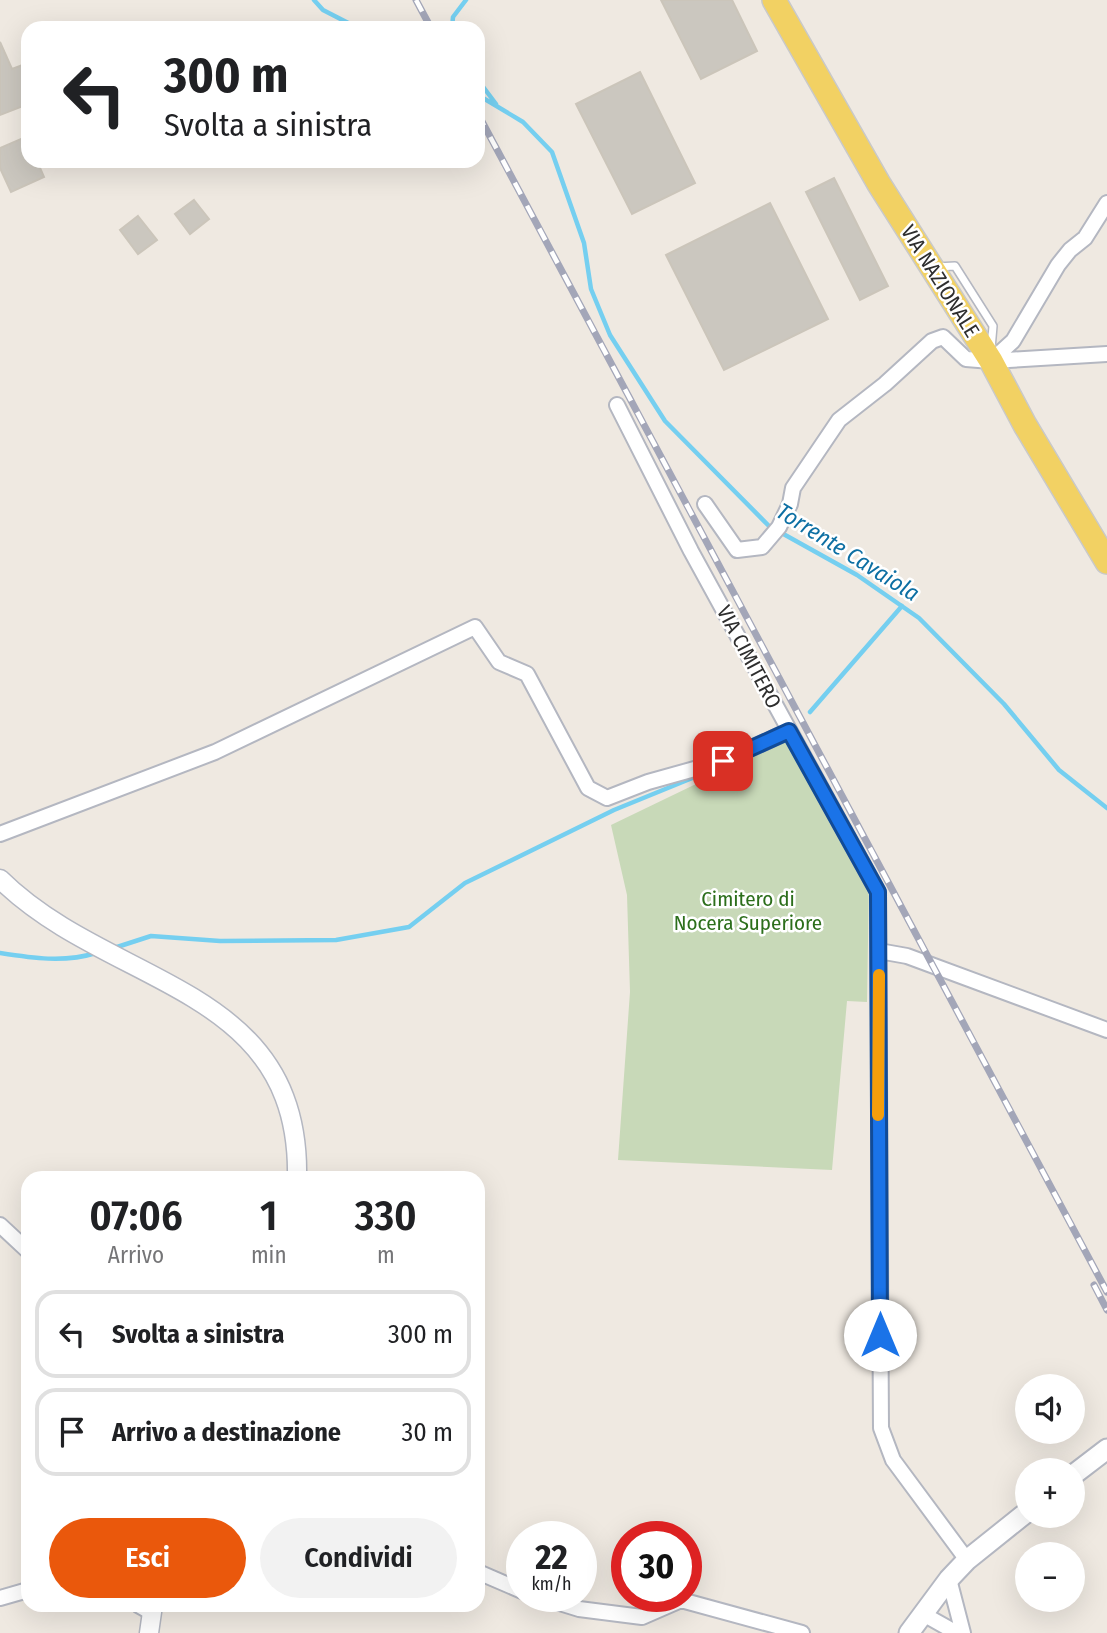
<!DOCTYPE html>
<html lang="it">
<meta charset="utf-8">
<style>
body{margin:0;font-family:"Fira Sans Condensed",sans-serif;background:#f2f2f2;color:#202124;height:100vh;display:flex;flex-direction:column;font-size:26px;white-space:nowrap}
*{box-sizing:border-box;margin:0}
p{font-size:23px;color:#757577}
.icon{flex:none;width:38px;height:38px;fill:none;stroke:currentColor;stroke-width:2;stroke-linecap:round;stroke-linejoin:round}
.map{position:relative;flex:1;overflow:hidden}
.details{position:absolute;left:21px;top:1171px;width:464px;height:441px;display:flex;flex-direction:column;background:#fff;border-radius:21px;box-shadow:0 7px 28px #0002}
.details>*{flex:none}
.banner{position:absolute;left:21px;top:21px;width:464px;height:147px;border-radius:21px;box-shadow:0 7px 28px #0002;background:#fff;color:#202124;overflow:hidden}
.buttons{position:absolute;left:1015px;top:1374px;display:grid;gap:14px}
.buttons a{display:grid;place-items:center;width:70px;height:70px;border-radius:50%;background:#fff;box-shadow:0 7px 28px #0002;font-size:35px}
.speed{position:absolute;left:506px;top:1521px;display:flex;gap:14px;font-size:35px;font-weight:700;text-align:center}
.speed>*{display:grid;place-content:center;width:91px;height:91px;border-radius:50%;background:#fff;box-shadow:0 7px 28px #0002;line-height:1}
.speed small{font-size:18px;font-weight:400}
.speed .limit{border:10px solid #d22;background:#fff;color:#111}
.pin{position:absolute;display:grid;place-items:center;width:60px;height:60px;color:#fff;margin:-30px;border-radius:14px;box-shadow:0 4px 10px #0006}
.me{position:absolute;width:77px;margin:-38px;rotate:0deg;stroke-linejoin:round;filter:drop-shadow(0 0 5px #0008)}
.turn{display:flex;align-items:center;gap:24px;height:147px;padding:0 28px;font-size:32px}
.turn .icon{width:91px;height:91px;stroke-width:2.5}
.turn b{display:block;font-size:49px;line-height:60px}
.eta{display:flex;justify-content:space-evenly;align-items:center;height:119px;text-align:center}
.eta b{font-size:42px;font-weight:600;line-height:49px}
.primary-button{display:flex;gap:14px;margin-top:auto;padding:14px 28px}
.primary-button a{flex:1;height:80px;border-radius:42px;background:#ea580c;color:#fff;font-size:28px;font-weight:600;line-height:80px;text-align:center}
.primary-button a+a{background:#f2f2f2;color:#202124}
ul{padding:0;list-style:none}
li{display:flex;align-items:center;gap:21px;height:88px;margin:0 14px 10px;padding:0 14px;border:4px solid #e0e0e0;border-radius:21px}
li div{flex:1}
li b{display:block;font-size:26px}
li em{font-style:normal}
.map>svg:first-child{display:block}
.cemetery{fill:#c8d9b8}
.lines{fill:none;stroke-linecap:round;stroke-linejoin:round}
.stream{stroke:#75cff0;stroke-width:4.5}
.building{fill:#cbc7bf;stroke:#cbc5ba;stroke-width:2}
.service-casing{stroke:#b4b7c1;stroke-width:10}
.minor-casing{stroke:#b4b7c1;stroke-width:18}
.tertiary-casing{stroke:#b4b7c1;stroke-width:21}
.secondary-casing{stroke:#b4b7c1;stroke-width:23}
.primary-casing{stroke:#c9c9c9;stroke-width:26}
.service{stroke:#fff;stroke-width:7}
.minor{stroke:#fff;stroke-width:14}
.tertiary{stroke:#fff;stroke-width:18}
.secondary{stroke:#fff;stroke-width:19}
.primary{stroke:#f2d163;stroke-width:23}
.rail-casing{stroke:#a3a6b8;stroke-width:7}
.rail{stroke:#fff;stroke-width:4.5;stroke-dasharray:13;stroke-linecap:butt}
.route-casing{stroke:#114b97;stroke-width:18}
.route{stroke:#1a73e8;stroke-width:12}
.slow{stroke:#f59e0b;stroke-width:12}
.labels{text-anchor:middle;stroke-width:5;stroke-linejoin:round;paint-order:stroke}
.street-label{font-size:21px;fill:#2e2e2e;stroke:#fff}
.park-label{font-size:21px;fill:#2c6e1b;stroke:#fff}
.water-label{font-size:23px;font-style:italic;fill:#0d6fa3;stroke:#fff}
</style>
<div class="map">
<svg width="1107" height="1633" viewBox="0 0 1107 1633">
<rect width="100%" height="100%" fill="#efe9e1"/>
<!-- cemetery -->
<path class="cemetery" d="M 781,743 L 788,743 L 869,881 L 867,1002 L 847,1001 L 832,1170 L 618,1160 L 630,992 L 627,895 L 611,825 Z"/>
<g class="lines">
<!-- stream -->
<path class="stream" d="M 314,0 L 323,10 L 358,28
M 452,28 L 453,17 L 466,0
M 478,80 L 496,104
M 478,95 L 523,122 L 552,152 L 584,243 L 591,289 L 610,335 L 665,421 L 769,526 L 857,575 L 919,618 L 1004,704 L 1059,770 L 1107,808
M 810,712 L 902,606
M 114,948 L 151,936 L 220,941 L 336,940 L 409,927 L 465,883 L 614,810 L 707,772
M 0,953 C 32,958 64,963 96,953"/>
</g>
<!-- building -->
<path class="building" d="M 661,0 L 732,0 L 757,51 L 701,79 Z
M 0,42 L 12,69 L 28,63 L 28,104 L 0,115 Z
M 640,72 L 695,183 L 632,214 L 576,104 Z
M 28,136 L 28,161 L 37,161 L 44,177 L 11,192 L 0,168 L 0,148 Z
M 834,178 L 888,286 L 860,300 L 806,192 Z
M 194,200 L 209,219 L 190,234 L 175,214 Z
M 770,203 L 828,319 L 724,370 L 666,255 Z
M 138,216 L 157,240 L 138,254 L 120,230 Z"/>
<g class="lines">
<defs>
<path id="service" d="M 936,267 L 955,266 L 993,326 L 991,349"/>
<path id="minor" d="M 991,361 L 1013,341 L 1058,265 L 1070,250 L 1085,238 L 1107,203
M 617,405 L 691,551 L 878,892 L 881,1428 L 893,1460 L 967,1560
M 705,504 L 737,550 L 762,547 L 779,527 L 790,504 L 793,488 L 839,420 L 885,384 L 932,341 L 943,337 L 966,359 L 991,361 L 1107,354
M 0,834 L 215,752 L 475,627 L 499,662 L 527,674 L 588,788 L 607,798 L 648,782 L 723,761 L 789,731
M 879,951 L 907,956 L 1107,1030
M 0,1225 L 28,1251
M 478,1572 L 522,1591
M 949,1579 L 963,1633
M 537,1596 L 579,1609 L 642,1617 L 681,1600 L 802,1633
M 0,1598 L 28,1590
M 138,1605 L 152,1613
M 923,1614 L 957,1633"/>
<path id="tertiary" d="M 0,879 C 110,988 301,984 297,1178
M 149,1633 L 153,1605"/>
<path id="secondary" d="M 1073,1475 L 1107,1449
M 909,1633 L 949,1579 L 967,1560 L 1027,1512"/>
<path id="primary" d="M 774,0 L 879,184 L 991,361 L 1025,425 L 1107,562"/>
</defs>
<!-- service casing -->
<use href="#service" class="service-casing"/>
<!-- minor casing -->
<use href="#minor" class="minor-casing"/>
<!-- tertiary casing -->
<use href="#tertiary" class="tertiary-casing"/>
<!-- secondary casing -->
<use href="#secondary" class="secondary-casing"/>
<!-- primary casing -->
<use href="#primary" class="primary-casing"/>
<!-- service -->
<use href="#service" class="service"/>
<!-- minor -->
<use href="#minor" class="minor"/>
<!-- tertiary -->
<use href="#tertiary" class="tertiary"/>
<!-- secondary -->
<use href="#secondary" class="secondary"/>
<!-- primary -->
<use href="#primary" class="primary"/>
<defs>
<path id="rail" d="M 416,0 L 431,28
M 478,114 L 1107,1292
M 1094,1285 L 1107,1310"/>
</defs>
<!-- rail casing -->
<use href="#rail" class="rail-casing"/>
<!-- rail -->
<use href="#rail" class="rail"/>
</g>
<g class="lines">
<defs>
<path id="route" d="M 723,761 L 789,731 L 878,892 L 880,1335"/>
</defs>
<!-- route casing -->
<use href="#route" class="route-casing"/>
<!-- route -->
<use href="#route" class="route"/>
<!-- slow -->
<path class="slow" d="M 878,1115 L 879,975"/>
</g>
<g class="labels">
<!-- street labels -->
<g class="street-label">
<text transform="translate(940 281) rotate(58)" y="7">VIA NAZIONALE</text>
<text transform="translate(749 657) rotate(62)" y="7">VIA CIMITERO</text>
</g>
<!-- park labels -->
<g class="park-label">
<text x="748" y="906">Cimitero di<tspan x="748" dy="24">Nocera Superiore</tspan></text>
</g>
<!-- water labels -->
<g class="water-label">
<text transform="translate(848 552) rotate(32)" y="8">Torrente Cavaiola</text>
</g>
</g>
</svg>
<div class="buttons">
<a><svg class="icon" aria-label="sound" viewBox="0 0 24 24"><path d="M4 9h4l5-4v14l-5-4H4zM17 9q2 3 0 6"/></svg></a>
<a>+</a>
<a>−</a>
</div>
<div class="speed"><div>22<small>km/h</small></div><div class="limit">30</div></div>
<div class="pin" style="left:723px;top:761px;background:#d93025"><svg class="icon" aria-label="arrive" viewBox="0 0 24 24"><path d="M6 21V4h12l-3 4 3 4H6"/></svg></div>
<svg class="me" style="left:880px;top:1335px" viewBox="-20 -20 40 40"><circle r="19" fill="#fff"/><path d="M0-13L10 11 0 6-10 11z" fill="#1a73e8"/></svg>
<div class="banner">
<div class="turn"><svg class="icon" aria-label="left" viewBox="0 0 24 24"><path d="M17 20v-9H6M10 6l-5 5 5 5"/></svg><div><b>300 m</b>Svolta a sinistra</div></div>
</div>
<section class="details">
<div class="eta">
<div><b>07:06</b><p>Arrivo</p></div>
<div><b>1</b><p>min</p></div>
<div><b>330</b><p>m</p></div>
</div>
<ul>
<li><svg class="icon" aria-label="left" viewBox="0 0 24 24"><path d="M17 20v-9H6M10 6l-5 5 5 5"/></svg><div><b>Svolta a sinistra</b></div><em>300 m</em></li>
<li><svg class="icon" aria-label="arrive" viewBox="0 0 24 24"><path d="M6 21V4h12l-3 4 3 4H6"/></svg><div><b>Arrivo a destinazione</b></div><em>30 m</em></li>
</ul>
<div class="primary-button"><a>Esci</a><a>Condividi</a></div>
</section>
</div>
